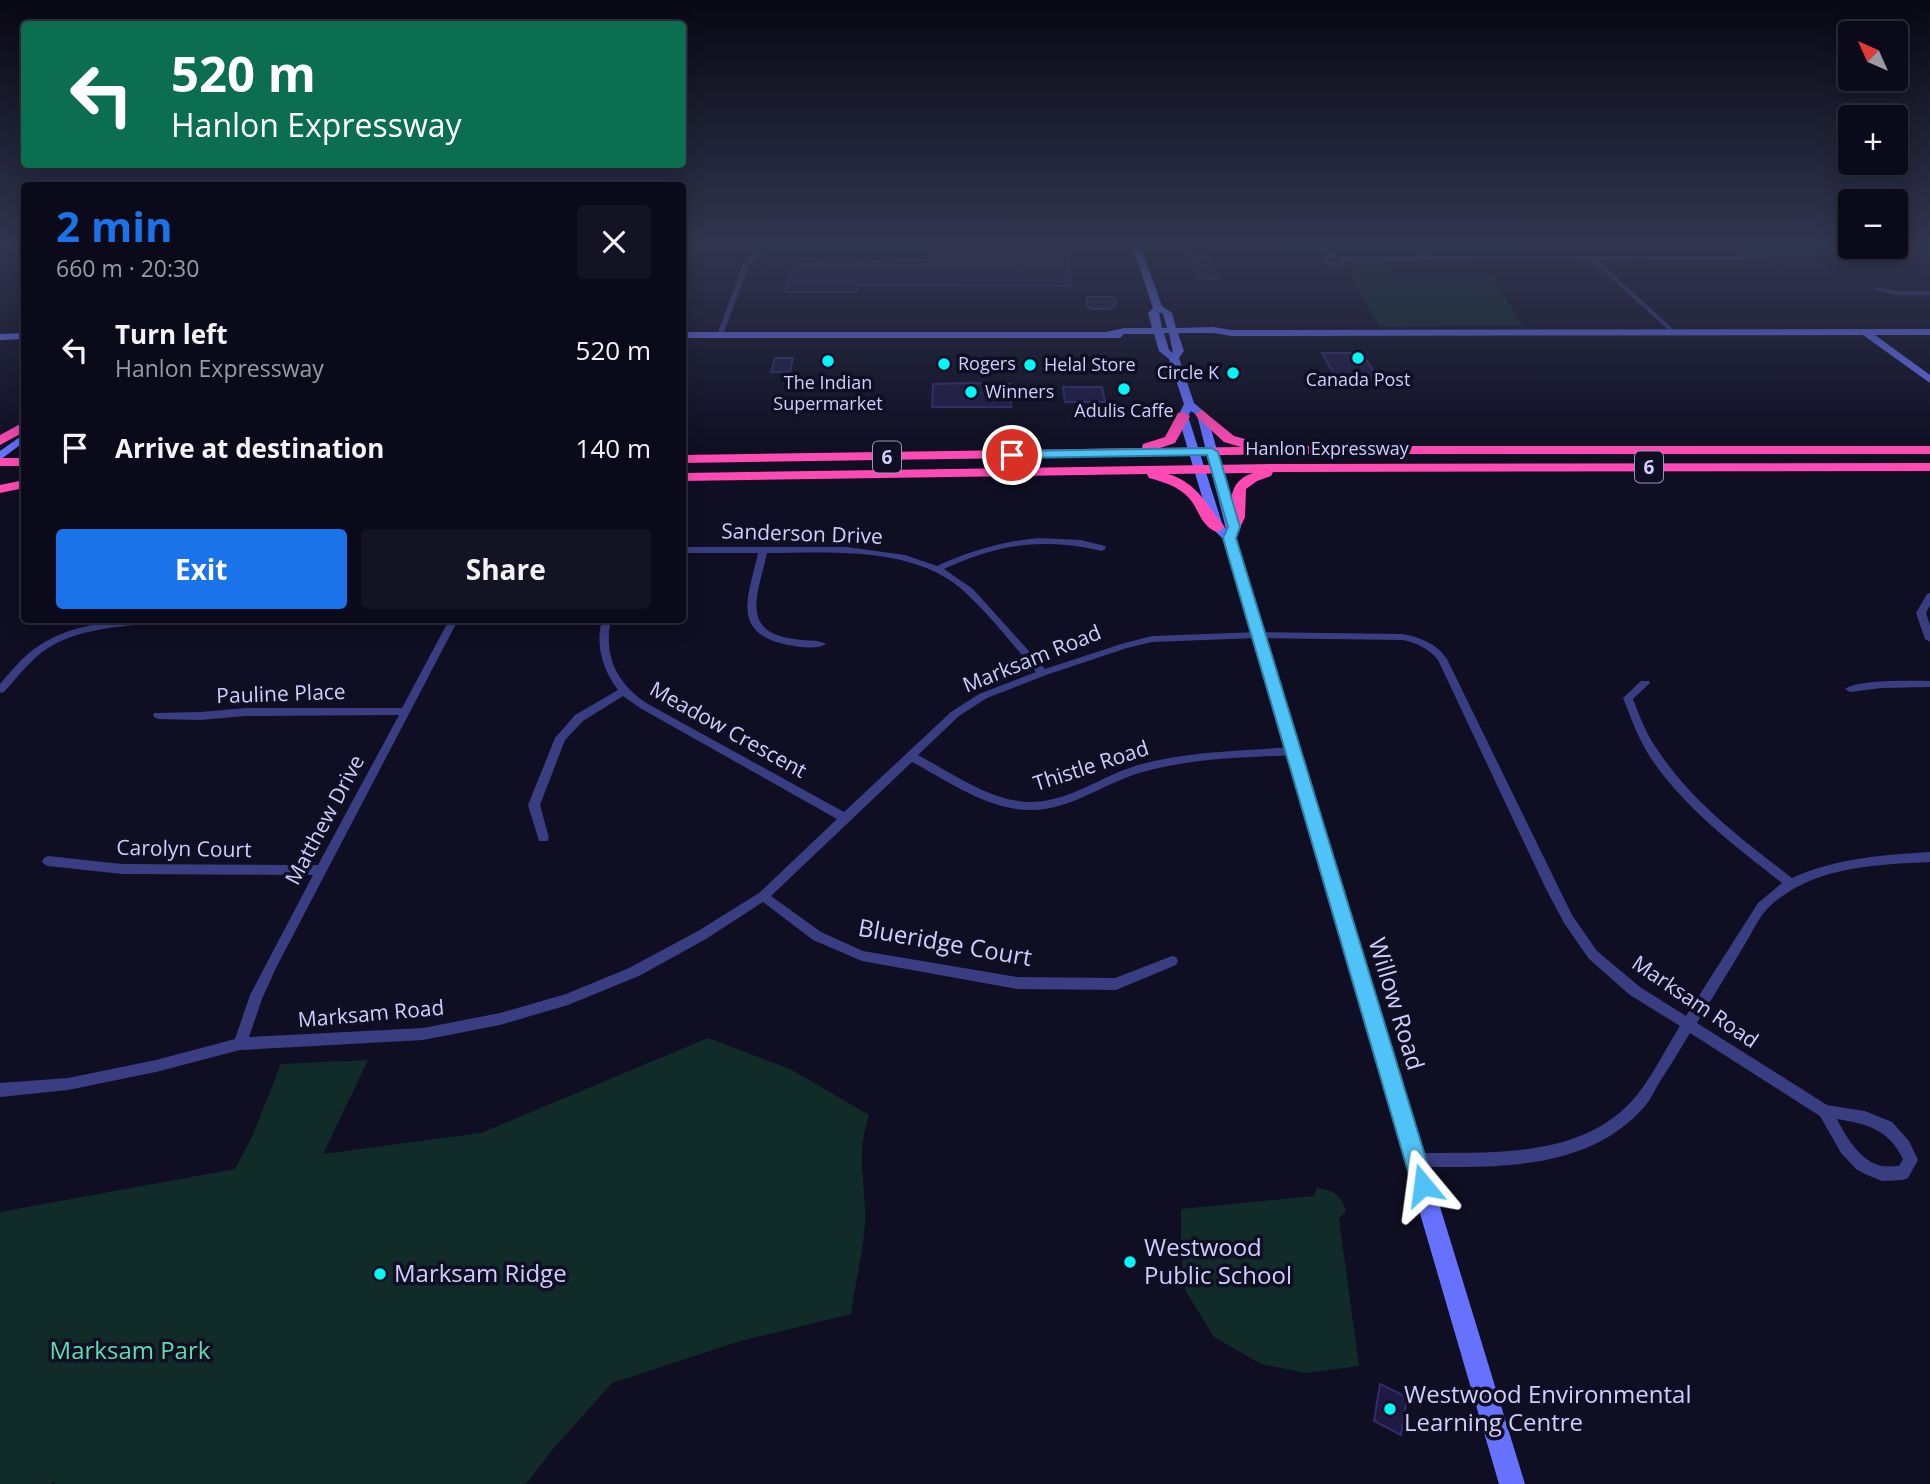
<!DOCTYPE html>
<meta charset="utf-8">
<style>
body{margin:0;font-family:"Open Sans",sans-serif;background:#141323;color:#f1f3f6;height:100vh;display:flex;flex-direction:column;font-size:26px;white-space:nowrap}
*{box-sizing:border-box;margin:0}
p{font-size:23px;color:#9a9aa2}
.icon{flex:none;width:38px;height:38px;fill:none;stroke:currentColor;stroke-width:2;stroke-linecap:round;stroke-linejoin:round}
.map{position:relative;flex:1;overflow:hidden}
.panel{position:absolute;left:21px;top:182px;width:665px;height:441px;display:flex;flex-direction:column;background:#0b0a1a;border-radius:7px;box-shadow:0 4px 18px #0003,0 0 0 2px #2b2b39}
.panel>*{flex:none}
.banner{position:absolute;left:21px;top:21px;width:665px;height:147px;border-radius:7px;box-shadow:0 4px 18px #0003,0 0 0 2px #2b2b39;background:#0b6e4f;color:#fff;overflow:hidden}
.needle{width:46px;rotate:315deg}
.buttons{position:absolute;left:1838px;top:21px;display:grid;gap:14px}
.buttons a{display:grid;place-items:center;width:70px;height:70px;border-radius:7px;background:#0b0a1a;box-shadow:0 4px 18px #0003,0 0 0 2px #2b2b39;font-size:35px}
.pin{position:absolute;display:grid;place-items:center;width:60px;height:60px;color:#fff;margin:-30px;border:4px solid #fff;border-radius:50%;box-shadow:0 2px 7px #0007}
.me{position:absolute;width:77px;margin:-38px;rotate:344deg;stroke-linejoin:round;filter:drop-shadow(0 0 5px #0008)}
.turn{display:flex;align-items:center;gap:24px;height:147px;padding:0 35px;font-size:32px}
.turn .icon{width:91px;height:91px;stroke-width:2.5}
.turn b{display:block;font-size:49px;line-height:60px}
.round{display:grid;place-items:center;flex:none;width:74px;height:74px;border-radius:7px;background:#141323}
.head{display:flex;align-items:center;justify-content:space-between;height:119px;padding:0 35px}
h1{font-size:42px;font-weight:700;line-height:52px;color:#1a73e8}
.cta{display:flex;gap:14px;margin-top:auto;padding:14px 35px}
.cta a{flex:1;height:80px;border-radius:7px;background:#1a73e8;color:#fff;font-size:28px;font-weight:700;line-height:80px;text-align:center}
.cta a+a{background:#141323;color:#f1f3f6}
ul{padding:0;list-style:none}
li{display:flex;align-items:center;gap:21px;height:98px;padding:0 35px}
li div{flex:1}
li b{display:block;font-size:26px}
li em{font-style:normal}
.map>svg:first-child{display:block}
.green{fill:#112c28}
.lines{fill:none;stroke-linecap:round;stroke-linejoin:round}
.stream{stroke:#0d2847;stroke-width:2.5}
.building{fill:#1e1a43;stroke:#322c6f;stroke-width:2}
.street{fill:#393d81;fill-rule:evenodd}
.secondary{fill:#6672fe;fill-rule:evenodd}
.highway{fill:#fe4ab2;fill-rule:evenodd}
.route{fill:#4fc3f7;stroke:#337fa1;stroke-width:2}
.poi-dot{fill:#01f8f8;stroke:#0f0e22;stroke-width:2.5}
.labels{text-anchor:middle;stroke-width:7;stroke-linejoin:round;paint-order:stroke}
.far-poi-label{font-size:18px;fill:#cfcfff;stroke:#0f0e22;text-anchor:start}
.far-street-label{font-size:18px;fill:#cfcfff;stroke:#0f0e22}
.shield{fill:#0f0e22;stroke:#9595bd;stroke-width:2}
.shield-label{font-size:19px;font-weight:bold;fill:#cfcfff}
.street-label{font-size:21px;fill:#cfcfff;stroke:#0f0e22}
.near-street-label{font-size:24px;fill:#cfcfff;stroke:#0f0e22}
.near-poi-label{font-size:24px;fill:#cfcfff;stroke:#0f0e22;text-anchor:start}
.near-park-label{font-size:24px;fill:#5bdeb0;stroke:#0f0e22}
</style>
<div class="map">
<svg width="1930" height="1484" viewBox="0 0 1930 1484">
<rect width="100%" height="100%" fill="#0f0e22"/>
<!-- green -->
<path class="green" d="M 1352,262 L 1382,262 L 1393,274 L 1492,275 L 1523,326 L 1380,327 L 1354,284 Z
M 708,1038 L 792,1070 L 869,1115 C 857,1151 864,1175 865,1212 C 866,1243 855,1282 851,1314 L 740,1341 L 612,1383 L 553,1449 L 526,1484 L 55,1484 L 54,1481 L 51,1484 L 0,1484 L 0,1212 L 235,1169 L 252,1137 L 281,1064 L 368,1060 L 323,1154 L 481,1133 Z
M 1317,1188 C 1332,1189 1342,1196 1346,1211 L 1339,1219 L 1359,1366 L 1306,1373 L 1261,1364 L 1214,1337 L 1185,1290 L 1181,1251 L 1181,1209 L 1314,1196 Z"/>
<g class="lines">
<!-- stream -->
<path class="stream" d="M 682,441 L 686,442"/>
</g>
<!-- building -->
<path class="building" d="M 931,253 L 1067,253 L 1071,286 L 858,285 L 857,292 L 785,292 L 795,259 L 806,259 L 805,264 L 930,260 Z
M 1190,256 L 1207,256 L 1219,279 L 1200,279 Z
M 1086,297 L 1111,297 L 1115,299 L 1116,306 L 1109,309 L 1092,309 L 1088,307 Z
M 1322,353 L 1362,353 L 1378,378 L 1336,378 Z
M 775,358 L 793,358 L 790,372 L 771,372 Z
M 970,383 L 1010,384 L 1011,407 L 932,407 L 933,384 Z
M 1063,387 L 1102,387 L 1105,402 L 1065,402 Z
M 1380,1384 L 1407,1397 L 1401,1435 L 1374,1421 Z"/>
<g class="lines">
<!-- street -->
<path class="street" d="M 763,245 L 769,245 L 749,265 L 723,335 L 718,336 L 717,335 L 743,264 Z
M 786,245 L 874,245 L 871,247 L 789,247 Z
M 1321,245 L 1327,245 L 1333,255 L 1347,257 L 1423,257 L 1412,245 L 1418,245 L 1429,257 L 1738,256 L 1768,252 L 1759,245 L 1765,245 L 1774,251 L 1805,247 L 1930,247 L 1930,251 L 1805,251 L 1738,260 L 1598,260 L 1676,332 L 1677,333 L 1674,335 L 1591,260 L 1348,261 L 1339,267 L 1324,264 L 1322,259 L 1328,255 ZM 1332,258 L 1342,260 L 1338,263 L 1329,262 L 1328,260 Z
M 1877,287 L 1895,291 L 1930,291 L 1930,295 L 1895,295 L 1875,290 L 1874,289 Z
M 1039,538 L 1081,540 L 1105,546 L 1106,548 L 1102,551 C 1044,537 998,544 944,569 L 973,589 L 1045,669 L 1121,644 L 1152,636 L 1258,632 L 1403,634 C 1421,638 1436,643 1447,659 L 1572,915 L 1597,951 L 1640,987 L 1686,1016 L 1758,903 L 1782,883 C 1735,846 1684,808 1650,757 C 1638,738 1631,718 1623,698 L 1641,681 L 1649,681 L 1650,683 L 1633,699 C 1640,717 1647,736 1659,752 C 1693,803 1744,841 1792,878 C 1836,858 1883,855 1930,852 L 1930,862 C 1873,865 1812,866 1768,908 C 1758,918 1752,933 1745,944 C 1729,971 1713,997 1697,1023 L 1827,1105 L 1865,1111 L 1892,1122 L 1909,1141 L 1918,1160 L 1908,1178 L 1903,1180 L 1882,1181 L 1865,1174 L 1856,1169 L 1841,1153 L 1820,1116 L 1690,1033 C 1680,1050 1670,1066 1659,1083 C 1655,1090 1651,1099 1645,1106 C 1588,1172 1496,1167 1416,1167 L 1411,1165 L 1409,1160 L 1411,1155 L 1416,1153 C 1491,1152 1584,1160 1637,1095 C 1653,1075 1666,1048 1680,1026 L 1630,995 L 1589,959 L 1564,923 L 1545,887 L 1438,660 C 1428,648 1417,643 1403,640 L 1258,638 L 1152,642 L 1127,648 L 1046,675 L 987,698 L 959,716 L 918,755 C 952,773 987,799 1026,802 C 1066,804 1101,776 1138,765 C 1188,751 1241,751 1293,747 L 1298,751 L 1293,755 C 1242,758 1189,758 1139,773 C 1103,784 1069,811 1029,810 C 986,809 948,781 912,762 L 771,896 L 821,932 L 863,951 L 1017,977 L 1115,978 L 1172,956 L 1176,957 L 1178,961 L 1176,965 L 1116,990 L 1017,989 L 862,961 L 813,940 L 763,902 L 706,939 L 639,976 L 568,1005 L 500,1025 L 423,1040 L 240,1050 L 156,1072 L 68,1090 L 0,1097 L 0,1083 L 68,1078 L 156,1060 L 235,1039 L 250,995 L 313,875 L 122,874 L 48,866 L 44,864 L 42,861 L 44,858 L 48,856 L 122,864 L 318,865 L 399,715 L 246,716 L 200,720 L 158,719 L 154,717 L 153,715 L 154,713 L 200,712 L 246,708 L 402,708 L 449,620 L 458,620 L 276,968 L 262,999 L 249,1037 L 423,1028 L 500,1013 L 566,994 L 629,968 L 698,931 L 759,893 L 837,819 L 640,708 L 623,696 L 583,721 L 565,740 L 540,805 L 549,838 L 547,841 L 539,841 L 528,805 L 555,738 L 575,715 L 618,690 C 603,670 595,645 602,620 L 611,620 C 603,656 617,684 648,704 L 844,812 L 951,712 L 979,694 L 1036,672 C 1014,646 993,619 968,595 C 918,545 831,553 767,553 C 759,591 738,632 794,639 C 804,641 818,639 826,644 C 817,650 799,647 788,645 C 729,633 749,595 758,553 L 682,553 L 682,547 L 847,547 L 905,555 L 937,566 C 970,551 1003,541 1039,538 ZM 1837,1119 C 1868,1124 1888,1129 1903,1159 L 1899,1166 C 1894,1166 1888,1167 1882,1166 C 1861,1162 1846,1137 1837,1119 Z
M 1930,593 L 1930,605 L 1926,613 L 1930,625 L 1930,642 L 1925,639 L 1916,613 L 1927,594 Z
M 131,620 L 155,620 L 150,623 C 113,628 72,629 41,653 C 27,664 16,679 4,692 L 0,693 L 0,684 C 12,670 24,655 40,645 C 67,627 100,623 131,620 Z
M 1930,681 L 1930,687 L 1882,688 L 1850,692 L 1845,689 C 1859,679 1911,681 1930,681 Z"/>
<!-- secondary -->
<path class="secondary" d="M 1132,245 L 1140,245 L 1162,306 L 1172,313 L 1176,328 L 1214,327 L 1231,330 L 1930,329 L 1930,335 L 1875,335 L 1930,375 L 1930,383 L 1863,335 L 1231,336 L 1214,333 L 1178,333 L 1184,351 L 1179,358 L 1194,403 L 1207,414 L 1239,530 L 1231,533 L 1235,538 L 1525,1484 L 1499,1484 L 1223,539 L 1211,527 L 1178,416 L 1184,404 L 1169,359 L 1159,351 L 1154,334 L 1124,334 L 1120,338 L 682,338 L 682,332 L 1106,332 L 1124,328 L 1152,328 L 1148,313 L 1153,308 ZM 1159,312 L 1163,314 L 1167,328 L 1162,328 ZM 1164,333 L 1169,333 L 1173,353 L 1169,350 ZM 1191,411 L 1197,415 L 1226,529 L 1223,526 L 1188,416 Z
M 24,333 L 24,339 L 0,340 L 0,334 Z
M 24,434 L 24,442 L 0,460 L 0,451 Z"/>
<!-- highway -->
<path class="highway" d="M 1202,410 L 1234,436 L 1256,442 L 1257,446 L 1930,446 L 1930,454 L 1290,454 L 682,463 L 682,455 L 1142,448 L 1143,444 L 1165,437 L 1178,413 L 1183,412 L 1190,416 L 1175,443 L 1160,448 L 1241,447 L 1224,442 L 1197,417 L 1195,414 Z
M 24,422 L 24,432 L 0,445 L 0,435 Z
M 0,458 L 24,458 L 24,466 L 0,466 Z
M 1930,463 L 1930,471 L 1273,472 L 1271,476 L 1257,481 L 1246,489 L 1245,517 L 1239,530 L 1234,532 L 1226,527 C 1235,504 1224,483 1253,473 L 1168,474 C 1198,483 1206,505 1225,527 L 1217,532 C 1201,527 1199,509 1189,498 C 1178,486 1164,482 1149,478 L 1147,474 L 682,481 L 682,473 L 1278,464 Z
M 24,480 L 24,488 L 0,493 L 0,485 Z"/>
</g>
<!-- sky -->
<linearGradient id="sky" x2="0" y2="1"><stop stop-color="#080813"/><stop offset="0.54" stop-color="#31364f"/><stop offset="1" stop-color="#31364f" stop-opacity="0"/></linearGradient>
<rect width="1930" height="453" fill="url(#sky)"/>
<!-- route -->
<path class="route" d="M 1212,448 L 1218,452 L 1240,527 L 1236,538 L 1434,1185 L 1431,1193 L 1423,1196 L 1415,1193 L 1412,1185 L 1223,538 L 1228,527 L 1207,455 L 1012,458 L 1007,455 L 1012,451 Z"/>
<!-- markers -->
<g class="poi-dot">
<circle cx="1358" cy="358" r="7"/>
<circle cx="828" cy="361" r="7"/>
<circle cx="944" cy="364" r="7"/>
<circle cx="1030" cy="365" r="7"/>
<circle cx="1233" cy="373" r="7"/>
<circle cx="1124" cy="389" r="7"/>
<circle cx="971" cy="392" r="7"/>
<circle cx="1130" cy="1262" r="7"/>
<circle cx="380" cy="1274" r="7"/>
<circle cx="1390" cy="1409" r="7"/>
</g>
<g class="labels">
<!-- far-poi labels -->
<g class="far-poi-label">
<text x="958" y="370">Rogers</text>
<text x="1044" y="371">Helal Store</text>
<text x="1219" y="379" text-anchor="end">Circle K</text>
<text x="1358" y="386" text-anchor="middle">Canada Post</text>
<text x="828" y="389" text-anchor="middle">The Indian<tspan x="828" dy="21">Supermarket</tspan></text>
<text x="985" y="398">Winners</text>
<text x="1124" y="417" text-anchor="middle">Adulis Caffe</text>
</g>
<!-- far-street labels -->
<g class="far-street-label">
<text x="1327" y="455">Hanlon Expressway</text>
</g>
<!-- shield labels -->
<g class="shield">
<rect x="873" y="441.5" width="28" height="31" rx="5"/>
<rect x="1635" y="451.5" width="28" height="31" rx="5"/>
</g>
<g class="shield-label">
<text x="887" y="464">6</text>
<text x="1649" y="474">6</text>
</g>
<!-- street labels -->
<g class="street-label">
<text transform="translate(802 534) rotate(2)" y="7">Sanderson Drive</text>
<text transform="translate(1032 659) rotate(-22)" y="7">Marksam Road</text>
<text transform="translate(281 694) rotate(-2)" y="7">Pauline Place</text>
<text transform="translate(728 730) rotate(29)" y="7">Meadow Crescent</text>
<text transform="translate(1091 766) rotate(-18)" y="7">Thistle Road</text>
<text transform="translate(325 820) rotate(-62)" y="7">Matthew Drive</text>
<text transform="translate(184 849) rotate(1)" y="7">Carolyn Court</text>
<text transform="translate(1695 1002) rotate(34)" y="7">Marksam Road</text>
<text transform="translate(371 1014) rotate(-5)" y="7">Marksam Road</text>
</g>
<!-- near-street labels -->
<g class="near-street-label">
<text transform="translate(945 943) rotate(10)" y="8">Blueridge Court</text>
<text transform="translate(1396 1004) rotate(73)" y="8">Willow Road</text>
</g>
<!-- near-poi labels -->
<g class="near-poi-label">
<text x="1144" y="1256">Westwood<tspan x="1144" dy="28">Public School</tspan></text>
<text x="394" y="1282">Marksam Ridge</text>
<text x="1404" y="1403">Westwood Environmental<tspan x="1404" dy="28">Learning Centre</tspan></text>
</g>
<!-- near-park labels -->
<g class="near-park-label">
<text x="130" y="1359">Marksam Park</text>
</g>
</g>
</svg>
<div class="buttons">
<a><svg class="needle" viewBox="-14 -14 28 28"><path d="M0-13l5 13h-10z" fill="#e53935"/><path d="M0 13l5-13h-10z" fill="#9a9aa2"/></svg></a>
<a>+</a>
<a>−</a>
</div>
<div class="pin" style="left:1012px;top:455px;background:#d93025"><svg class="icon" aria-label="arrive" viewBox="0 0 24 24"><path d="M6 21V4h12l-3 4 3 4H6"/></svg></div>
<svg class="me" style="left:1423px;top:1185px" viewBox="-20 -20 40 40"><path d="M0-17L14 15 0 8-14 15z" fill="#4fc3f7" stroke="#fff" stroke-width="4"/></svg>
<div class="banner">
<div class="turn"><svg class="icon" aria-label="left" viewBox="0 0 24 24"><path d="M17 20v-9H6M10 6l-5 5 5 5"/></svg><div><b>520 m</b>Hanlon Expressway</div></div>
</div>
<section class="panel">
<div class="head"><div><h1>2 min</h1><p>660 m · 20:30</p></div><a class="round"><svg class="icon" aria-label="close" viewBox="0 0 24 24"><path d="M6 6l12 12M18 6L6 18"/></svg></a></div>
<ul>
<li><svg class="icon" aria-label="left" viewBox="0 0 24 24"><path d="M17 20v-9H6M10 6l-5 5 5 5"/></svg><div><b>Turn left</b><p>Hanlon Expressway</p></div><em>520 m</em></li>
<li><svg class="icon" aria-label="arrive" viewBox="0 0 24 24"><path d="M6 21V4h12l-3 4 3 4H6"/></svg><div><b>Arrive at destination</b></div><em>140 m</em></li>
</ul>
<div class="cta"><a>Exit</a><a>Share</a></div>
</section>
</div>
